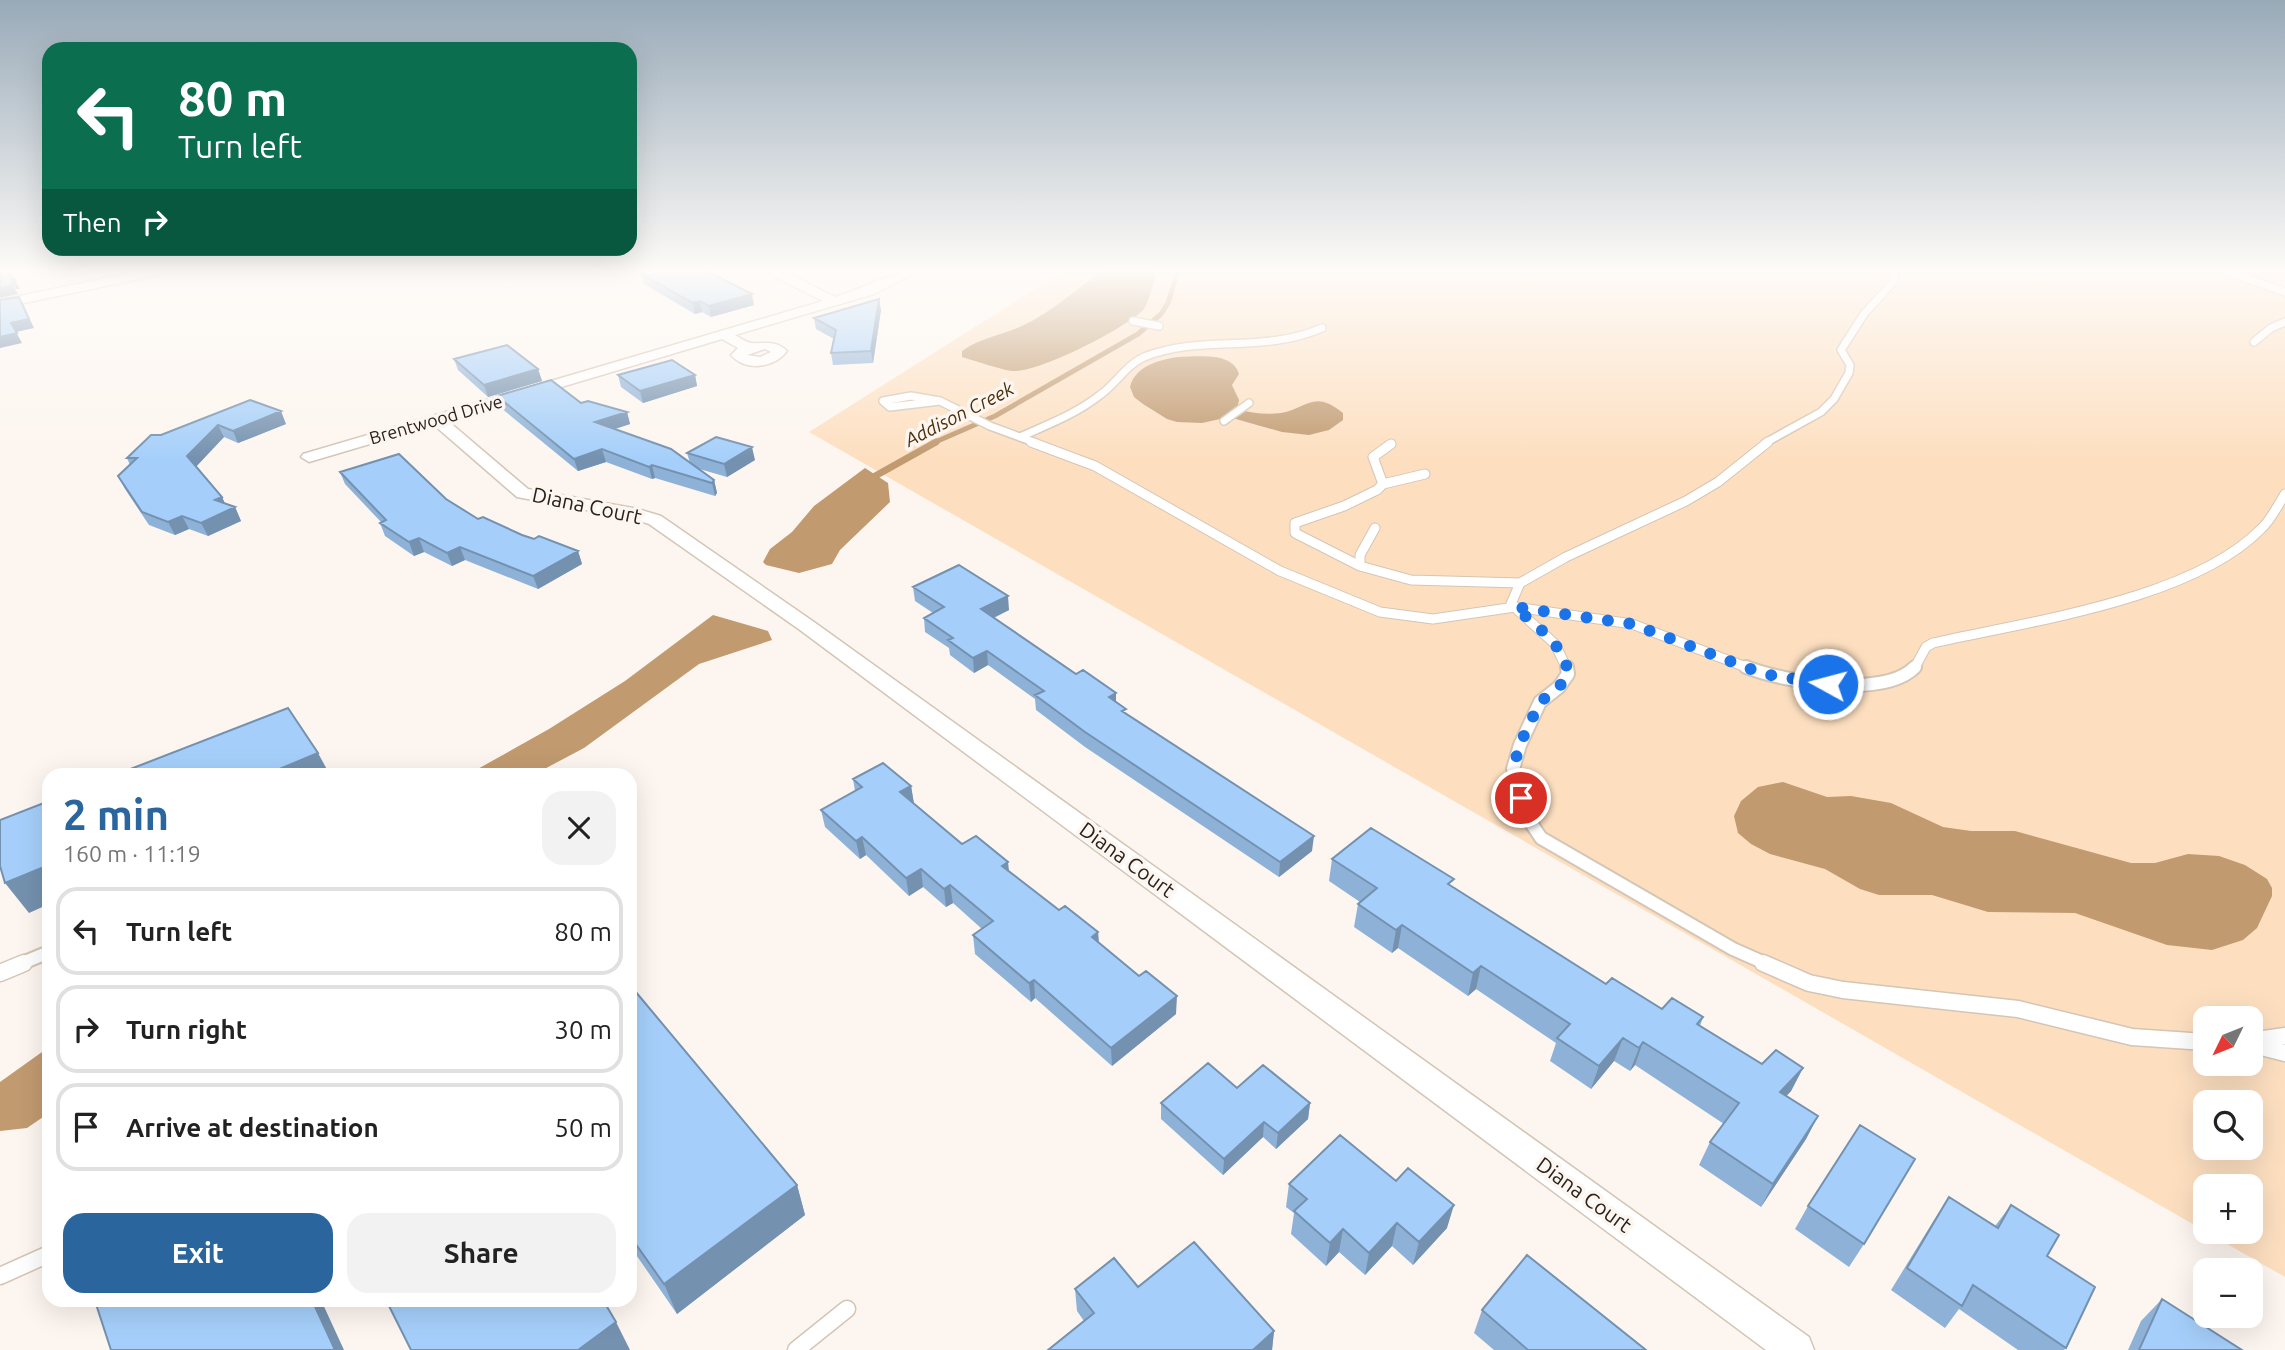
<!DOCTYPE html>
<meta charset="utf-8">
<style>
body{margin:0;font-family:Ubuntu,sans-serif;background:#f2f2f2;color:#222;height:100vh;display:flex;flex-direction:column;font-size:26px;white-space:nowrap}
*{box-sizing:border-box;margin:0}
p{font-size:23px;color:#767676}
.icon{flex:none;width:38px;height:38px;fill:none;stroke:currentColor;stroke-width:2;stroke-linecap:round;stroke-linejoin:round}
.map{position:relative;flex:1;overflow:hidden}
.details{position:absolute;left:42px;top:768px;width:595px;height:539px;display:flex;flex-direction:column;background:#fff;border-radius:21px;box-shadow:0 7px 28px #0002}
.details>*{flex:none}
.banner{position:absolute;left:42px;top:42px;width:595px;height:214px;border-radius:21px;box-shadow:0 7px 28px #0002;background:#0b6e4f;color:#fff;overflow:hidden}
.needle{width:46px;rotate:227deg}
.controls{position:absolute;left:2193px;top:1006px;display:grid;gap:14px}
.controls a{display:grid;place-items:center;width:70px;height:70px;border-radius:14px;background:#fff;box-shadow:0 7px 28px #0002;font-size:35px}
.pin{position:absolute;display:grid;place-items:center;width:60px;height:60px;color:#fff;margin:-30px;border:4px solid #fff;border-radius:50%;box-shadow:0 2px 7px #0007}
.me{position:absolute;width:77px;margin:-38px;rotate:277deg;stroke-linejoin:round;filter:drop-shadow(0 0 5px #0008)}
.turn{display:flex;align-items:center;gap:24px;height:147px;padding:0 21px;font-size:32px}
.turn .icon{width:91px;height:91px;stroke-width:2.5}
.turn b{display:block;font-size:49px;line-height:60px}
.then{display:flex;align-items:center;height:66px;padding:0 21px;background:#0003;gap:14px;font-size:26px}
.round{display:grid;place-items:center;flex:none;width:74px;height:74px;border-radius:21px;background:#f2f2f2}
.headline{display:flex;align-items:center;justify-content:space-between;height:119px;padding:0 21px}
h1{font-size:42px;font-weight:600;line-height:52px;color:#2b659d}
.cta{display:flex;gap:14px;margin-top:auto;padding:14px 21px}
.cta a{flex:1;height:80px;border-radius:21px;background:#2b659d;color:#fff;font-size:28px;font-weight:600;line-height:80px;text-align:center}
.cta a+a{background:#f2f2f2;color:#222}
ul{padding:0;list-style:none}
li{display:flex;align-items:center;gap:21px;height:88px;margin:0 14px 10px;padding:0 7px;border:4px solid #e0e0e0;border-radius:21px}
li div{flex:1}
li b{display:block;font-size:26px}
li em{font-style:normal}
.map>svg:first-child{display:block}
.green{fill:#fddfc0;fill-rule:evenodd}
.water{fill:#c19a6f}
.lines{fill:none;stroke-linecap:round;stroke-linejoin:round}
.stream-far1{stroke:#c19a6f;stroke-width:5}
.stream{stroke:#c19a6f;stroke-width:7}
.service-far3-casing{stroke:#d4c5b5;stroke-width:10}
.service-far2-casing{stroke:#d4c5b5;stroke-width:11}
.service-far1-casing{stroke:#d4c5b5;stroke-width:16}
.service-casing{stroke:#d4c5b5;stroke-width:19}
.minor-casing{stroke:#d4c5b5;stroke-width:3}
.service-far3{stroke:#fff;stroke-width:7}
.service-far2{stroke:#fff;stroke-width:9}
.service-far1{stroke:#fff;stroke-width:12}
.service{stroke:#fff;stroke-width:16}
.minor{fill:#fff;fill-rule:evenodd}
.wall{fill:#8eb2d7}
.shaded-wall{fill:#7491af}
.building{fill:#a5cffa;stroke:#7491af;stroke-width:2}
.route{stroke:#1a73e8;stroke-width:12;stroke-dasharray:0 21.6}
.labels{text-anchor:middle;stroke-width:7;stroke-linejoin:round;paint-order:stroke}
.far-street-label{font-size:18px;fill:#29231d;stroke:#fdf6f0}
.far-water-label{font-size:19px;font-style:italic;fill:#492e0a;stroke:#fdf6f0}
.street-label{font-size:21px;fill:#29231d;stroke:#fdf6f0}
</style>
<div class="map">
<svg width="2285" height="1350" viewBox="0 0 2285 1350">
<rect width="100%" height="100%" fill="#fdf6f0"/>
<!-- green -->
<path class="green" d="M 1065,270 L 2285,270 L 2285,1277 L 2206,1232 L 2250,1232 L 2250,1186 L 2205,1186 L 2205,1231 L 809,432 ZM 2205,1018 L 2250,1018 L 2250,1064 L 2205,1064 ZM 2205,1102 L 2250,1102 L 2250,1148 L 2205,1148 Z"/>
<!-- water -->
<path class="water" d="M 1102,270 L 1156,270 C 1156,277 1148,305 1143,310 C 1124,329 1040,372 1014,371 C 1004,371 973,360 962,357 L 962,351 C 980,338 1002,335 1022,326 C 1051,312 1077,290 1102,270 Z
M 1178,357 C 1197,357 1232,351 1239,374 L 1232,385 L 1239,400 L 1237,409 C 1251,413 1266,415 1281,413 C 1307,408 1314,389 1343,413 L 1343,420 L 1329,430 L 1309,435 L 1282,432 L 1229,417 L 1202,423 L 1177,422 L 1167,419 L 1143,404 L 1134,397 L 1130,387 C 1135,366 1159,360 1178,357 Z
M 865,468 L 888,483 L 890,502 L 840,550 L 832,564 L 799,573 L 766,565 L 763,562 L 770,549 L 792,532 L 814,506 Z
M 713,615 L 768,631 L 772,640 L 699,664 L 584,748 L 533,775 L 467,775 L 549,729 L 625,681 Z
M 1783,782 L 1827,797 L 1851,796 L 1891,803 L 1943,827 L 1971,831 L 2015,831 L 2131,863 L 2155,863 L 2188,854 L 2219,856 L 2245,865 L 2267,879 L 2272,888 L 2272,896 L 2257,928 L 2243,940 L 2212,950 L 2167,945 L 2075,913 L 1988,912 L 1932,895 L 1879,895 L 1860,889 L 1825,869 L 1770,854 L 1751,844 L 1738,833 L 1734,816 L 1741,801 L 1758,787 Z
M 49,1047 L 49,1113 L 27,1128 L 0,1131 L 0,1082 Z"/>
<g class="lines">
<!-- stream-far1 -->
<path class="stream-far1" d="M 933,443 L 995,416 L 1138,334 L 1161,314 L 1168,303 L 1178,270"/>
<!-- stream -->
<path class="stream" d="M 868,480 L 936,442"/>
<defs>
<path id="service-far3" d="M 2223,270 L 2285,292
M 1133,321 L 1159,326
M 2254,342 L 2271,328 L 2285,322
M 911,396 L 940,401 L 890,407 L 883,401 Z
M 940,401 L 990,426 L 1036,443
M 1224,421 L 1249,403
M 1020,437 C 1047,425 1076,414 1100,395 C 1116,384 1126,365 1144,357 C 1201,334 1262,354 1322,328
M 1765,443 L 1821,412 L 1834,399 L 1849,373 L 1850,365 L 1841,350 L 1864,314 L 1894,281 L 1895,270"/>
<path id="service-far2" d="M 1031,442 L 1095,466 L 1280,571 L 1380,612 L 1433,619 L 1515,607 L 1632,624 L 1751,669
M 1425,474 L 1383,484 L 1377,490 L 1344,506 L 1295,523 L 1295,533 L 1360,566 L 1411,580 L 1520,583
M 1383,484 L 1373,457 L 1391,444
M 1360,566 L 1360,555 L 1375,528
M 1567,669 L 1555,644 L 1511,604 L 1520,583 L 1566,557 L 1686,501 L 1718,482 L 1768,442
M 1914,669 L 1926,647 L 1933,643 C 2029,621 2191,600 2261,529 C 2271,520 2278,505 2285,494"/>
<path id="service-far1" d="M 1567,667 L 1568,674 L 1559,687 L 1540,702 L 1520,745 L 1513,769 L 1531,823 L 1541,838 L 1733,949 L 1767,964
M 1746,667 C 1784,682 1884,699 1915,667
M 20,964 L 49,952"/>
<path id="service" d="M 1763,963 L 1809,983 L 1843,990 L 2018,1009 L 2132,1037 L 2205,1042
M 0,973 L 24,963
M 2250,1041 L 2285,1036
M 2250,1044 L 2285,1053
M 0,1276 L 49,1254
M 796,1350 L 847,1309"/>
<path id="minor" d="M 145,270 L 169,270 L 163,274 L 0,308 L 0,300 Z
M 770,270 L 781,270 L 835,297 C 862,289 896,270 921,270 L 874,294 L 735,335 C 740,338 747,343 752,343 C 767,344 775,340 787,351 C 774,368 746,372 731,355 L 738,348 L 722,339 L 448,421 L 528,489 L 638,509 L 661,516 L 814,622 L 1809,1337 L 1814,1350 L 1766,1350 L 800,630 L 649,524 L 634,519 L 517,497 L 434,425 L 309,462 L 301,457 L 303,454 L 823,301 L 771,275 ZM 765,349 L 771,352 L 760,357 L 747,355 Z"/>
</defs>
<!-- service-far3 casing -->
<use href="#service-far3" class="service-far3-casing"/>
<!-- service-far2 casing -->
<use href="#service-far2" class="service-far2-casing"/>
<!-- service-far1 casing -->
<use href="#service-far1" class="service-far1-casing"/>
<!-- service casing -->
<use href="#service" class="service-casing"/>
<!-- minor casing -->
<use href="#minor" class="minor-casing"/>
<!-- service-far3 -->
<use href="#service-far3" class="service-far3"/>
<!-- service-far2 -->
<use href="#service-far2" class="service-far2"/>
<!-- service-far1 -->
<use href="#service-far1" class="service-far1"/>
<!-- service -->
<use href="#service" class="service"/>
<!-- minor -->
<use href="#minor" class="minor"/>
</g>
<!-- wall -->
<path class="wall" d="M 641,274 L 754,305 L 711,317 L 702,312 L 695,314 L 644,284 Z
M 881,310 L 873,363 L 833,365 L 831,353 L 834,339 L 816,329 L 814,318 Z
M 454,359 L 538,369 L 542,381 L 488,397 L 458,370 Z
M 618,375 L 695,375 L 697,386 L 643,403 L 621,387 Z
M 497,396 L 581,403 L 627,412 L 630,424 L 615,429 L 690,463 L 687,453 L 755,460 L 727,477 L 696,468 L 714,480 L 717,493 L 715,496 L 655,478 L 652,479 L 606,462 L 578,471 L 501,408 Z
M 250,400 L 286,424 L 238,443 L 224,437 L 196,466 L 222,497 L 225,504 L 235,507 L 241,521 L 208,536 L 189,529 L 175,535 L 149,525 L 125,489 L 118,476 L 130,465 L 127,458 L 161,435 Z
M 340,472 L 446,499 L 478,519 L 522,535 L 578,551 L 582,564 L 538,589 L 465,560 L 452,566 L 424,552 L 414,556 L 385,536 L 380,523 L 381,522 L 345,484 Z
M 913,587 L 1009,610 L 994,618 L 1076,674 L 1116,693 L 1116,702 L 1126,714 L 1312,851 L 1279,877 L 1085,747 L 1036,710 L 1035,699 L 988,665 L 974,673 L 950,655 L 949,648 L 925,632 L 924,618 L 933,613 L 915,601 Z
M 853,779 L 911,786 L 914,804 L 962,844 L 1009,871 L 1059,910 L 1098,932 L 1099,943 L 1176,1014 L 1112,1066 L 1035,998 L 1031,1002 L 975,954 L 973,935 L 982,929 L 953,903 L 946,907 L 923,887 L 909,896 L 866,855 L 860,859 L 825,827 L 821,810 L 855,791 Z
M 1332,859 L 1452,887 L 1606,984 L 1662,1009 L 1703,1017 L 1700,1026 L 1762,1064 L 1803,1068 L 1791,1091 L 1786,1096 L 1818,1116 L 1806,1139 L 1761,1207 L 1699,1165 L 1710,1142 L 1724,1124 L 1635,1065 L 1630,1071 L 1614,1061 L 1591,1089 L 1550,1061 L 1556,1043 L 1476,989 L 1468,996 L 1398,948 L 1392,953 L 1354,927 L 1358,904 L 1360,902 L 1329,881 Z
M 630,985 L 797,1185 L 805,1215 L 677,1314 L 630,1246 Z
M 1237,1088 L 1310,1103 L 1308,1119 L 1276,1149 L 1263,1137 L 1223,1175 L 1161,1119 L 1161,1103 Z
M 1289,1184 L 1447,1228 L 1413,1265 L 1392,1246 L 1365,1275 L 1339,1252 L 1326,1266 L 1291,1234 L 1294,1213 L 1286,1207 Z
M 1949,1197 L 1995,1226 L 2011,1205 L 2047,1256 L 2066,1348 L 2064,1350 L 2018,1350 L 1959,1309 L 1945,1328 L 1891,1290 L 1934,1220 Z
M 1808,1206 L 1864,1244 L 1849,1267 L 1795,1229 Z
M 1138,1287 L 1274,1331 L 1272,1350 L 1048,1350 L 1084,1321 L 1077,1311 L 1075,1289 Z
M 2162,1299 L 2242,1350 L 2128,1350 L 2141,1321 Z
M 1482,1310 L 1646,1350 L 1494,1350 L 1474,1333 Z"/>
<!-- shaded-wall -->
<path class="shaded-wall" d="M 11,280 L 15,280 L 20,289 L 16,289 Z
M 13,285 L 18,294 L 0,298 L 0,288 Z
M 752,294 L 754,305 L 711,317 L 709,306 Z
M 19,297 L 34,328 L 16,332 L 22,343 L 0,348 L 0,337 Z
M 879,299 L 881,310 L 873,363 L 871,351 Z
M 700,301 L 702,312 L 695,314 L 693,303 Z
M 538,369 L 542,381 L 488,397 L 484,385 Z
M 695,375 L 697,386 L 643,403 L 640,391 Z
M 281,411 L 286,424 L 238,443 L 233,431 Z
M 627,412 L 630,424 L 599,434 L 595,422 Z
M 218,425 L 224,437 L 194,469 L 187,456 Z
M 752,447 L 755,460 L 727,477 L 724,464 Z
M 602,449 L 606,462 L 578,471 L 574,459 Z
M 652,465 L 655,478 L 652,479 L 649,467 Z
M 714,480 L 717,493 L 715,496 L 712,483 Z
M 222,497 L 228,510 L 235,507 L 241,521 L 208,536 L 201,523 L 215,500 Z
M 182,516 L 189,529 L 175,535 L 168,522 Z
M 419,538 L 424,552 L 414,556 L 409,542 Z
M 460,547 L 465,560 L 452,566 L 447,553 Z
M 578,551 L 582,564 L 538,589 L 533,576 Z
M 1008,596 L 1009,610 L 982,623 L 981,609 Z
M 987,651 L 988,665 L 974,673 L 973,658 Z
M 1116,693 L 1116,708 L 1109,697 Z
M 318,753 L 330,775 L 265,775 Z
M 911,786 L 914,804 L 900,792 Z
M 1314,836 L 1312,851 L 1279,877 L 1280,862 Z
M 862,837 L 866,855 L 860,859 L 856,841 Z
M 1008,862 L 1010,880 L 1002,866 Z
M 49,865 L 49,904 L 29,913 L 5,883 Z
M 921,869 L 923,887 L 909,896 L 906,878 Z
M 950,885 L 953,903 L 946,907 L 944,889 Z
M 1402,925 L 1398,948 L 1392,953 L 1396,930 Z
M 1098,932 L 1099,950 L 1092,937 Z
M 1481,966 L 1476,989 L 1468,996 L 1473,973 Z
M 1034,980 L 1035,998 L 1031,1002 L 1029,983 Z
M 1177,996 L 1176,1014 L 1112,1066 L 1111,1048 Z
M 1623,1038 L 1614,1061 L 1591,1089 L 1599,1066 Z
M 1643,1042 L 1635,1065 L 1630,1071 L 1639,1048 Z
M 1803,1068 L 1791,1091 L 1769,1115 L 1780,1092 Z
M 1310,1103 L 1308,1119 L 1276,1149 L 1278,1133 Z
M 1818,1116 L 1806,1139 L 1761,1207 L 1773,1184 Z
M 1264,1122 L 1263,1137 L 1223,1175 L 1224,1159 Z
M 797,1185 L 805,1215 L 677,1314 L 664,1284 Z
M 1454,1205 L 1447,1228 L 1413,1265 L 1419,1242 Z
M 1397,1223 L 1392,1246 L 1365,1275 L 1369,1253 Z
M 1343,1229 L 1339,1252 L 1326,1266 L 1330,1243 Z
M 312,1300 L 321,1300 L 344,1350 L 335,1350 Z
M 616,1322 L 630,1350 L 578,1350 Z
M 1274,1331 L 1272,1350 L 1253,1350 Z"/>
<!-- building -->
<path class="building" d="M 0,270 L 7,270 L 15,280 L 11,280 L 13,285 L 0,288 Z
M 647,270 L 705,270 L 752,294 L 709,306 L 700,301 L 693,303 L 641,274 Z
M 19,297 L 29,319 L 11,323 L 17,333 L 0,337 L 0,300 Z
M 879,299 L 871,351 L 831,353 L 836,330 L 814,318 Z
M 507,345 L 538,369 L 484,385 L 454,359 Z
M 672,360 L 695,375 L 640,391 L 618,375 Z
M 551,380 L 581,403 L 588,401 L 627,412 L 595,422 L 671,449 L 714,480 L 712,483 L 652,465 L 649,467 L 602,449 L 574,459 L 497,396 Z
M 250,400 L 281,411 L 233,431 L 218,425 L 187,456 L 222,497 L 215,500 L 235,507 L 201,523 L 182,516 L 168,522 L 142,512 L 118,476 L 137,458 L 127,458 L 151,435 L 161,435 Z
M 716,437 L 752,447 L 724,464 L 687,453 Z
M 399,454 L 446,499 L 478,519 L 483,517 L 522,535 L 534,539 L 539,536 L 578,551 L 533,576 L 460,547 L 447,553 L 419,538 L 409,542 L 380,523 L 386,520 L 340,472 Z
M 959,565 L 1008,596 L 981,609 L 1076,674 L 1083,670 L 1116,693 L 1109,697 L 1126,709 L 1122,711 L 1314,836 L 1280,862 L 1085,732 L 1035,695 L 1044,691 L 987,651 L 973,658 L 948,640 L 953,638 L 924,618 L 944,607 L 913,587 Z
M 288,708 L 318,753 L 265,775 L 115,775 Z
M 883,763 L 911,786 L 900,792 L 962,844 L 976,836 L 1008,862 L 1002,866 L 1059,910 L 1065,906 L 1098,932 L 1092,937 L 1139,976 L 1146,971 L 1177,996 L 1111,1048 L 1034,980 L 1029,983 L 973,935 L 993,921 L 950,885 L 944,889 L 921,869 L 906,878 L 862,837 L 856,841 L 821,810 L 862,787 L 853,779 Z
M 49,801 L 49,865 L 5,883 L 0,866 L 0,820 Z
M 1371,828 L 1454,879 L 1448,884 L 1606,984 L 1612,978 L 1662,1009 L 1672,998 L 1703,1017 L 1697,1024 L 1762,1064 L 1776,1050 L 1803,1068 L 1780,1092 L 1818,1116 L 1773,1184 L 1710,1142 L 1739,1103 L 1643,1042 L 1639,1048 L 1623,1038 L 1599,1066 L 1557,1038 L 1570,1024 L 1481,966 L 1473,973 L 1402,925 L 1396,930 L 1358,904 L 1377,888 L 1332,859 Z
M 630,985 L 797,1185 L 664,1284 L 630,1236 Z
M 1208,1063 L 1237,1088 L 1263,1065 L 1310,1103 L 1278,1133 L 1264,1122 L 1224,1159 L 1161,1103 Z
M 1860,1125 L 1915,1159 L 1864,1244 L 1808,1206 Z
M 1340,1135 L 1396,1181 L 1408,1168 L 1454,1205 L 1419,1242 L 1397,1223 L 1369,1253 L 1343,1229 L 1330,1243 L 1294,1211 L 1307,1199 L 1289,1184 Z
M 1949,1197 L 1998,1228 L 2011,1205 L 2059,1235 L 2047,1256 L 2095,1287 L 2066,1348 L 1973,1285 L 1962,1306 L 1907,1268 Z
M 1194,1242 L 1274,1331 L 1253,1350 L 1048,1350 L 1094,1313 L 1075,1289 L 1114,1258 L 1138,1287 Z
M 1527,1255 L 1646,1350 L 1528,1350 L 1482,1310 Z
M 2162,1299 L 2242,1350 L 2139,1350 Z
M 96,1300 L 312,1300 L 335,1350 L 111,1350 L 95,1301 Z
M 386,1300 L 603,1300 L 616,1322 L 578,1350 L 411,1350 Z"/>
<!-- sky -->
<linearGradient id="sky" x2="0" y2="1"><stop stop-color="#98aab8"/><stop offset="0.59" stop-color="#fefbf8"/><stop offset="1" stop-color="#fefbf8" stop-opacity="0"/></linearGradient>
<rect width="2285" height="459" fill="url(#sky)"/>
<g class="lines">
<!-- route -->
<path class="route" d="M 1521,798 L 1513,769 L 1520,744 L 1540,702 L 1559,687 L 1568,674 C 1565,645 1536,626 1515,607 L 1632,624 L 1764,674 L 1828,684"/>
</g>
<g class="labels">
<!-- far-street labels -->
<g class="far-street-label">
<text transform="translate(436 420) rotate(-16)" y="6">Brentwood Drive</text>
</g>
<!-- far-water labels -->
<g class="far-water-label">
<text transform="translate(959 414) rotate(-27)" y="7">Addison Creek</text>
</g>
<!-- street labels -->
<g class="street-label">
<text transform="translate(587 506) rotate(12)" y="7">Diana Court</text>
<text transform="translate(1127 860) rotate(36)" y="7">Diana Court</text>
<text transform="translate(1584 1195) rotate(36)" y="7">Diana Court</text>
</g>
</g>
</svg>
<div class="controls">
<a><svg class="needle" viewBox="-14 -14 28 28"><path d="M0-13l5 13h-10z" fill="#e53935"/><path d="M0 13l5-13h-10z" fill="#767676"/></svg></a>
<a><svg class="icon" aria-label="search" viewBox="0 0 24 24"><circle cx="10" cy="10" r="6"/><path d="M15 15l6 6"/></svg></a>
<a>+</a>
<a>−</a>
</div>
<div class="pin" style="left:1521px;top:798px;background:#d93025"><svg class="icon" aria-label="arrive" viewBox="0 0 24 24"><path d="M6 21V4h12l-3 4 3 4H6"/></svg></div>
<svg class="me" style="left:1828px;top:684px" viewBox="-20 -20 40 40"><circle r="17" fill="#1a73e8" stroke="#fff" stroke-width="3"/><path d="M0-11L8 9 0 5-8 9z" fill="#fff"/></svg>
<div class="banner">
<div class="turn"><svg class="icon" aria-label="left" viewBox="0 0 24 24"><path d="M17 20v-9H6M10 6l-5 5 5 5"/></svg><div><b>80 m</b>Turn left</div></div>
<div class="then">Then<svg class="icon" aria-label="right" viewBox="0 0 24 24"><path d="M7 20v-9h11M14 6l5 5-5 5"/></svg></div>
</div>
<section class="details">
<div class="headline"><div><h1>2 min</h1><p>160 m · 11:19</p></div><a class="round"><svg class="icon" aria-label="close" viewBox="0 0 24 24"><path d="M6 6l12 12M18 6L6 18"/></svg></a></div>
<ul>
<li><svg class="icon" aria-label="left" viewBox="0 0 24 24"><path d="M17 20v-9H6M10 6l-5 5 5 5"/></svg><div><b>Turn left</b></div><em>80 m</em></li>
<li><svg class="icon" aria-label="right" viewBox="0 0 24 24"><path d="M7 20v-9h11M14 6l5 5-5 5"/></svg><div><b>Turn right</b></div><em>30 m</em></li>
<li><svg class="icon" aria-label="arrive" viewBox="0 0 24 24"><path d="M6 21V4h12l-3 4 3 4H6"/></svg><div><b>Arrive at destination</b></div><em>50 m</em></li>
</ul>
<div class="cta"><a>Exit</a><a>Share</a></div>
</section>
</div>
